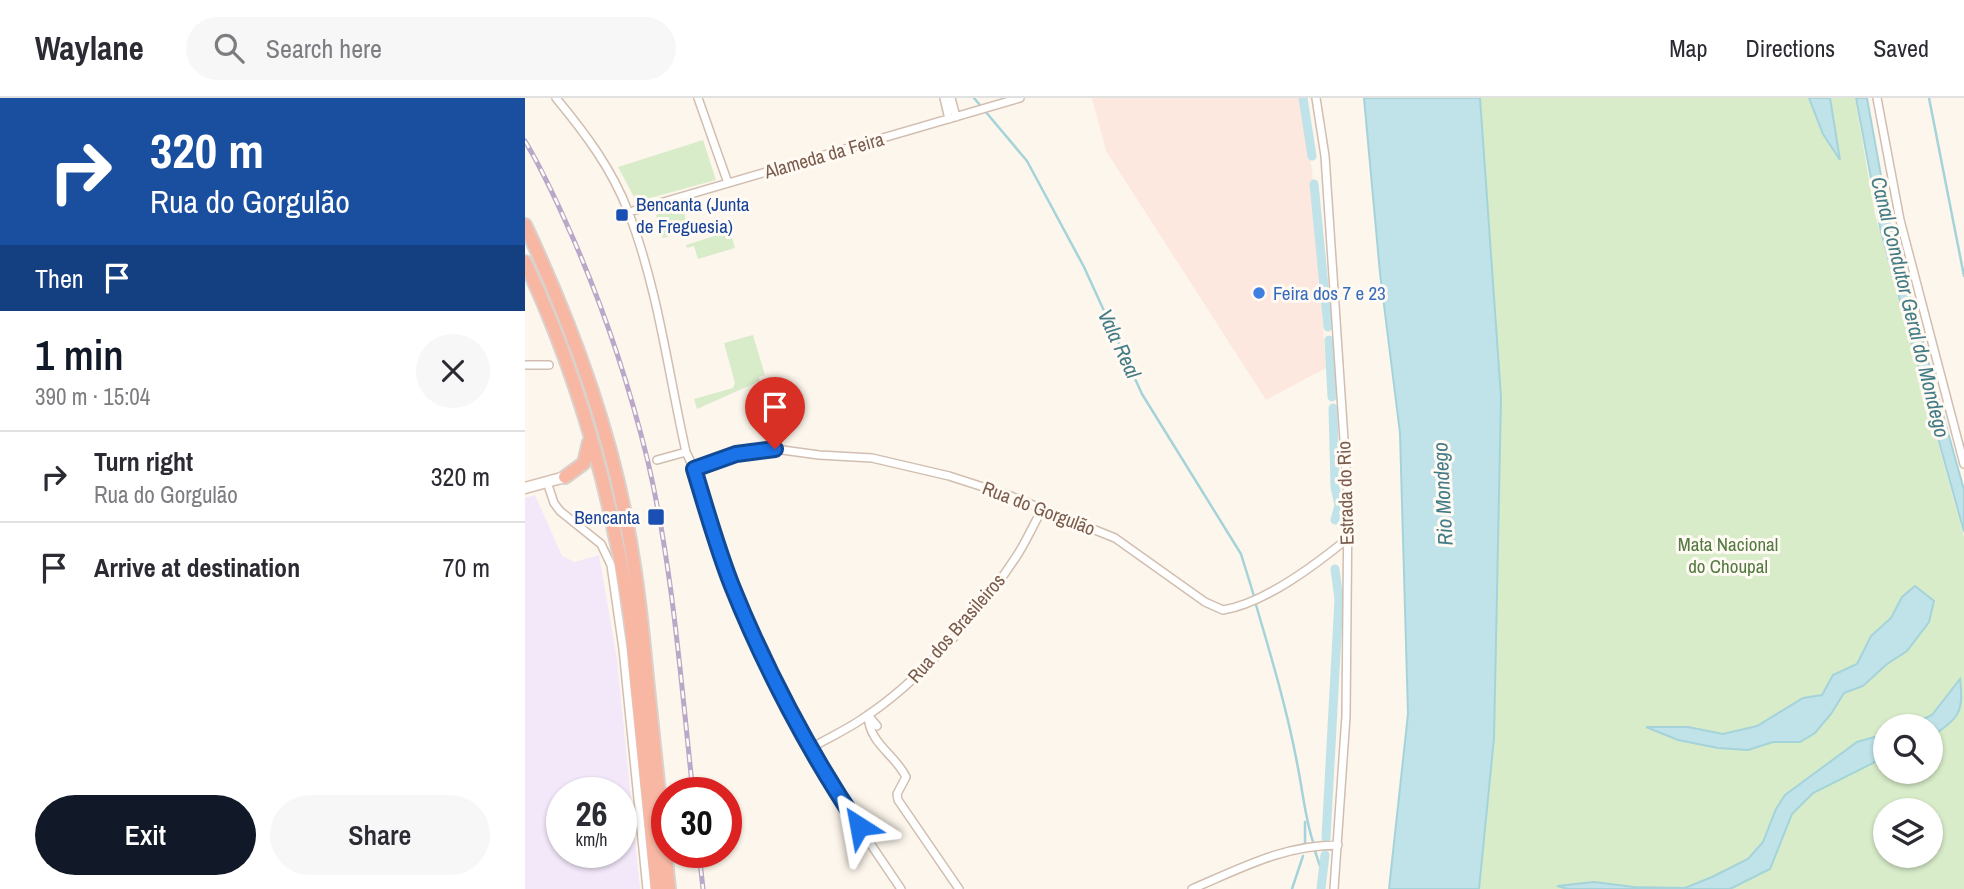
<!DOCTYPE html>
<meta charset="utf-8">
<style>
body{margin:0;font-family:"Archivo Narrow",sans-serif;background:#f7f7f7;color:#2b2b33;height:100vh;display:flex;flex-direction:column;font-size:26px;white-space:nowrap}
*{box-sizing:border-box;margin:0}
p{font-size:23px;color:#7c7c81}
.icon{flex:none;width:38px;height:38px;fill:none;stroke:currentColor;stroke-width:2;stroke-linecap:round;stroke-linejoin:round}
.map{position:relative;flex:1;overflow:hidden}
.panel{display:flex;flex-direction:column;background:#fff;width:525px}
.panel>*{flex:none}
.top-card{background:#1a4fa0;color:#fff;overflow:hidden}
.buttons{position:absolute;left:1348px;top:616px;display:grid;gap:14px}
.buttons a{display:grid;place-items:center;width:70px;height:70px;border-radius:50%;background:#fff;box-shadow:0 2px 5px #0004;font-size:35px}
.speed{position:absolute;left:21px;top:679px;display:flex;gap:14px;font-size:35px;font-weight:700;text-align:center}
.speed>*{display:grid;place-content:center;width:91px;height:91px;border-radius:50%;background:#fff;box-shadow:0 2px 5px #0004;line-height:1}
.speed small{font-size:18px;font-weight:400}
.speed .limit{border:10px solid #d22;background:#fff;color:#111}
.pin{position:absolute;display:grid;place-items:center;width:60px;height:60px;color:#fff;margin:-72px -30px;border-radius:50% 50% 50% 0;rotate:-45deg;box-shadow:0 0 7px #0007}
.pin .icon{rotate:45deg}
.me{position:absolute;width:77px;margin:-38px;rotate:326deg;stroke-linejoin:round;filter:drop-shadow(0 0 5px #0008)}
.turn{display:flex;align-items:center;gap:24px;height:147px;padding:0 35px;font-size:32px}
.turn .icon{width:91px;height:91px;stroke-width:2.5}
.turn b{display:block;font-size:49px;line-height:60px}
.then{display:flex;align-items:center;height:66px;padding:0 35px;background:#0003;gap:14px;font-size:26px}
.round{display:grid;place-items:center;flex:none;width:74px;height:74px;border-radius:37px;background:#f7f7f7}
.headline{display:flex;align-items:center;justify-content:space-between;height:119px;padding:0 35px}
h1{font-size:42px;font-weight:600;line-height:52px;color:#111827}
.primary-button{display:flex;gap:14px;margin-top:auto;padding:14px 35px}
.primary-button a{flex:1;height:80px;border-radius:42px;background:#111827;color:#fff;font-size:28px;font-weight:600;line-height:80px;text-align:center}
.primary-button a+a{background:#f7f7f7;color:#2b2b33}
ul{padding:0;list-style:none}
li{display:flex;align-items:center;gap:21px;height:91px;padding:0 35px;border-top:2px solid #e1e1e2}
li div{flex:1}
li b{display:block;font-size:26px}
li em{font-style:normal}
header{display:flex;align-items:center;gap:42px;box-sizing:border-box;height:98px;padding:0 35px;background:#fff;border-bottom:2px solid #e1e1e2}
header strong{font-size:33px}
nav{display:flex;gap:38px;margin-inline-start:auto;font-size:24px}
.search{width:490px;height:63px;background:#f7f7f7;display:flex;align-items:center;gap:18px;box-sizing:border-box;padding:0 24px;border-radius:38px;color:#7c7c81;font-size:26px}
main{display:flex;flex:1;min-height:0}
.map>svg:first-child{display:block}
.commercial{fill:#fde8e0}
.education{fill:#f3e8fa;fill-rule:evenodd}
.green{fill:#d8ecc9;fill-rule:evenodd}
.water{fill:#bfe3e8;stroke:#a5d3da;stroke-width:2}
.lines{fill:none;stroke-linecap:round;stroke-linejoin:round}
.stream{stroke:#a5d3da;stroke-width:2.5}
.canal{stroke:#bfe3e8;stroke-width:9}
.street-casing{stroke:#d1beb0;stroke-width:10}
.secondary-casing{stroke:#d6c0b0;stroke-width:13}
.highway-casing{stroke:#dad1cd;stroke-width:16}
.street{stroke:#fff;stroke-width:7}
.secondary{stroke:#fff;stroke-width:10}
.highway{stroke:#f7b7a3;stroke-width:12}
.rail-casing{stroke:#b9a8c9;stroke-width:5}
.rail{stroke:#fffaf3;stroke-width:2.5;stroke-dasharray:8;stroke-linecap:butt}
.route-casing{stroke:#114b97;stroke-width:18}
.route{stroke:#1a73e8;stroke-width:12}
.transit-dot{fill:#1a4fb4;stroke:#fffaf3;stroke-width:2.5}
.shop-dot{fill:#3f7fe0;stroke:#fffaf3;stroke-width:2.5}
.labels{text-anchor:middle;stroke-width:6;stroke-linejoin:round;paint-order:stroke}
.street-label{font-size:19px;fill:#7a5c4d;stroke:#fffaf3}
.transit-label{font-size:19px;fill:#164399;stroke:#fffaf3;text-anchor:start}
.shop-label{font-size:19px;fill:#366cbe;stroke:#fffaf3;text-anchor:start}
.park-label{font-size:19px;fill:#537a41;stroke:#fffaf3}
.water-label{font-size:21px;font-style:italic;fill:#437c86;stroke:#fffaf3}
</style>
<header>
<strong>Waylane</strong>
<div class="search"><svg class="icon" aria-label="search" viewBox="0 0 24 24"><circle cx="10" cy="10" r="6"/><path d="M15 15l6 6"/></svg>Search here</div>
<nav><a>Map</a><a>Directions</a><a>Saved</a></nav>
</header>
<main>
<section class="panel">
<div class="top-card">
<div class="turn"><svg class="icon" aria-label="right" viewBox="0 0 24 24"><path d="M7 20v-9h11M14 6l5 5-5 5"/></svg><div><b>320 m</b>Rua do Gorgulão</div></div>
<div class="then">Then<svg class="icon" aria-label="arrive" viewBox="0 0 24 24"><path d="M6 21V4h12l-3 4 3 4H6"/></svg></div>
</div>
<div class="headline"><div><h1>1 min</h1><p>390 m · 15:04</p></div><a class="round"><svg class="icon" aria-label="close" viewBox="0 0 24 24"><path d="M6 6l12 12M18 6L6 18"/></svg></a></div>
<ul>
<li><svg class="icon" aria-label="right" viewBox="0 0 24 24"><path d="M7 20v-9h11M14 6l5 5-5 5"/></svg><div><b>Turn right</b><p>Rua do Gorgulão</p></div><em>320 m</em></li>
<li><svg class="icon" aria-label="arrive" viewBox="0 0 24 24"><path d="M6 21V4h12l-3 4 3 4H6"/></svg><div><b>Arrive at destination</b></div><em>70 m</em></li>
</ul>
<div class="primary-button"><a>Exit</a><a>Share</a></div>
</section>
<div class="map">
<svg width="1439" height="791" viewBox="0 0 1439 791">
<rect width="100%" height="100%" fill="#fdf6ec"/>
<!-- commercial -->
<path class="commercial" d="M 567,0 L 774,0 L 787,71 L 801,270 L 741,302 L 581,53 Z"/>
<!-- education -->
<path class="education" d="M 10,397 L 37,458 L 50,464 L 74,457 L 92,561 L 115,791 L 0,791 L 0,400 ZM 37,695 L 96,695 L 96,754 L 37,754 Z"/>
<!-- green -->
<path class="green" d="M 955,0 L 1330,0 L 1350,116 L 1439,439 L 1439,791 L 954,791 L 969,640 L 976,299 ZM 1360,628 L 1405,628 L 1405,674 L 1360,674 ZM 1360,712 L 1405,712 L 1405,758 L 1360,758 Z
M 178,42 L 191,82 L 118,102 L 109,99 L 93,69 Z
M 158,109 L 163,133 L 138,140 L 131,117 Z
M 205,133 L 210,150 L 173,161 L 169,148 L 162,150 L 161,147 Z
M 228,237 L 240,277 L 234,279 L 235,283 L 172,311 L 169,301 L 208,290 L 210,285 L 199,245 Z"/>
<!-- water -->
<path class="water" d="M 839,0 L 955,0 L 976,299 L 969,640 L 954,791 L 864,791 L 883,616 L 875,335 L 855,175 Z
M 1284,0 L 1305,0 L 1315,62 L 1298,36 Z
M 1331,0 L 1342,0 L 1364,122 L 1439,392 L 1439,434 L 1356,134 Z
M 1390,488 L 1409,503 L 1404,524 L 1382,553 L 1362,566 L 1338,588 L 1319,595 L 1306,616 L 1290,635 L 1275,644 L 1248,644 L 1223,652 L 1193,650 L 1153,642 L 1121,629 L 1163,629 L 1198,636 L 1232,628 L 1278,600 L 1297,597 L 1308,577 L 1332,566 L 1346,538 L 1366,520 L 1377,499 Z
M 1435,581 C 1439,616 1434,619 1405,640 L 1405,628 L 1383,628 L 1407,617 Z
M 1360,636 L 1360,659 L 1288,695 L 1267,716 L 1245,771 L 1205,791 L 1043,791 L 1032,788 L 1069,784 L 1109,789 L 1160,790 L 1187,779 L 1223,761 L 1238,744 L 1251,711 L 1260,697 L 1332,644 Z"/>
<g class="lines">
<!-- stream -->
<path class="stream" d="M 449,0 L 502,63 L 559,169 L 617,296 L 716,456 L 729,498
M 1404,0 L 1439,178
M 731,507 C 747,561 763,615 773,670 C 778,695 780,719 788,744
M 780,745 L 780,724
M 790,753 L 798,777
M 767,791 L 778,758"/>
<!-- canal -->
<path class="canal" d="M 778,0 L 787,58
M 789,86 L 803,229
M 804,242 L 807,299
M 808,310 L 810,389 L 814,407 L 810,422
M 801,740 L 814,501 L 810,471
M 796,791 L 800,757"/>
<defs>
<path id="street" d="M 31,0 C 60,35 87,71 103,113 C 133,190 143,274 161,354 L 169,371 L 206,486 L 234,551 L 305,686 L 376,791
M 173,0 L 203,85
M 419,0 L 424,21
M 426,0 L 431,19
M 791,0 L 800,58 L 823,402 L 821,618 L 809,791
M 1352,0 L 1375,122 L 1439,366
M 104,114 L 495,0
M 0,267 L 24,267
M 132,362 L 161,354
M 169,371 L 210,356 L 250,351 L 294,357 L 347,360 L 424,378 L 483,397 L 590,440 L 680,504 L 698,512 C 740,505 789,468 822,441
M 22,384 L 29,405 L 35,413 L 76,446 L 86,467 L 98,551 L 122,791
M 352,628 L 343,617 C 344,646 370,656 381,679 L 372,696 L 373,702 L 434,791
M 286,650 C 303,640 321,632 337,621 C 393,585 455,515 491,459 C 501,444 508,427 517,412
M 667,791 C 716,770 759,747 813,747"/>
<path id="secondary" d="M 0,390 L 40,379"/>
<path id="highway" d="M 0,127 C 46,225 84,326 103,432 C 113,485 118,538 123,590 C 130,657 137,724 144,791
M 0,164 C 50,270 83,385 102,500 C 108,533 109,567 113,600 C 119,664 126,727 132,791
M 40,379 L 59,365 L 64,344"/>
</defs>
<!-- street casing -->
<use href="#street" class="street-casing"/>
<!-- secondary casing -->
<use href="#secondary" class="secondary-casing"/>
<!-- highway casing -->
<use href="#highway" class="highway-casing"/>
<!-- street -->
<use href="#street" class="street"/>
<!-- secondary -->
<use href="#secondary" class="secondary"/>
<!-- highway -->
<use href="#highway" class="highway"/>
<defs>
<path id="rail" d="M 0,43 C 18,73 33,106 47,138 C 79,211 104,286 123,364 C 148,472 156,585 168,695
M 174,754 L 178,791"/>
</defs>
<!-- rail casing -->
<use href="#rail" class="rail-casing"/>
<!-- rail -->
<use href="#rail" class="rail"/>
</g>
<g class="lines">
<defs>
<path id="route" d="M 250,351 L 211,356 L 169,371 C 181,410 192,450 207,488 C 239,568 285,656 334,728"/>
</defs>
<!-- route casing -->
<use href="#route" class="route-casing"/>
<!-- route -->
<use href="#route" class="route"/>
</g>
<!-- markers -->
<g class="transit-dot">
<rect x="90" y="110" width="14" height="14" rx="3.5"/>
<rect x="122" y="410" width="18" height="18" rx="3.5"/>
</g>
<circle class="shop-dot" cx="734" cy="195" r="7"/>
<g class="labels">
<!-- street labels -->
<g class="street-label">
<text transform="translate(299 57) rotate(-16)" y="7">Alameda da Feira</text>
<text transform="translate(820 395) rotate(-92)" y="7">Estrada do Rio</text>
<text transform="translate(514 410) rotate(21)" y="7">Rua do Gorgulão</text>
<text transform="translate(431 530) rotate(-49)" y="7">Rua dos Brasileiros</text>
</g>
<!-- transit labels -->
<g class="transit-label">
<text x="111" y="113">Bencanta (Junta<tspan x="111" dy="22">de Freguesia)</tspan></text>
<text x="115" y="426" text-anchor="end">Bencanta</text>
</g>
<!-- shop labels -->
<g class="shop-label">
<text x="748" y="202">Feira dos 7 e 23</text>
</g>
<!-- park labels -->
<g class="park-label">
<text x="1203" y="453">Mata Nacional<tspan x="1203" dy="22">do Choupal</tspan></text>
</g>
<!-- water labels -->
<g class="water-label">
<text transform="translate(1385 209) rotate(76)" y="7">Canal Condutor Geral do Mondego</text>
<text transform="translate(594 246) rotate(65)" y="7">Vala Real</text>
<text transform="translate(918 396) rotate(-93)" y="7">Rio Mondego</text>
</g>
</g>
</svg>
<div class="buttons">
<a><svg class="icon" aria-label="search" viewBox="0 0 24 24"><circle cx="10" cy="10" r="6"/><path d="M15 15l6 6"/></svg></a>
<a><svg class="icon" aria-label="layers" viewBox="0 0 24 24"><path d="M12 4l9 5-9 5-9-5zM3 14l9 5 9-5"/></svg></a>
</div>
<div class="speed"><div>26<small>km/h</small></div><div class="limit">30</div></div>
<div class="pin" style="left:250px;top:351px;background:#d93025"><svg class="icon" aria-label="arrive" viewBox="0 0 24 24"><path d="M6 21V4h12l-3 4 3 4H6"/></svg></div>
<svg class="me" style="left:334px;top:728px" viewBox="-20 -20 40 40"><path d="M0-17L14 15 0 8-14 15z" fill="#1a73e8" stroke="#fff" stroke-width="4"/></svg>
</div>
</main>
